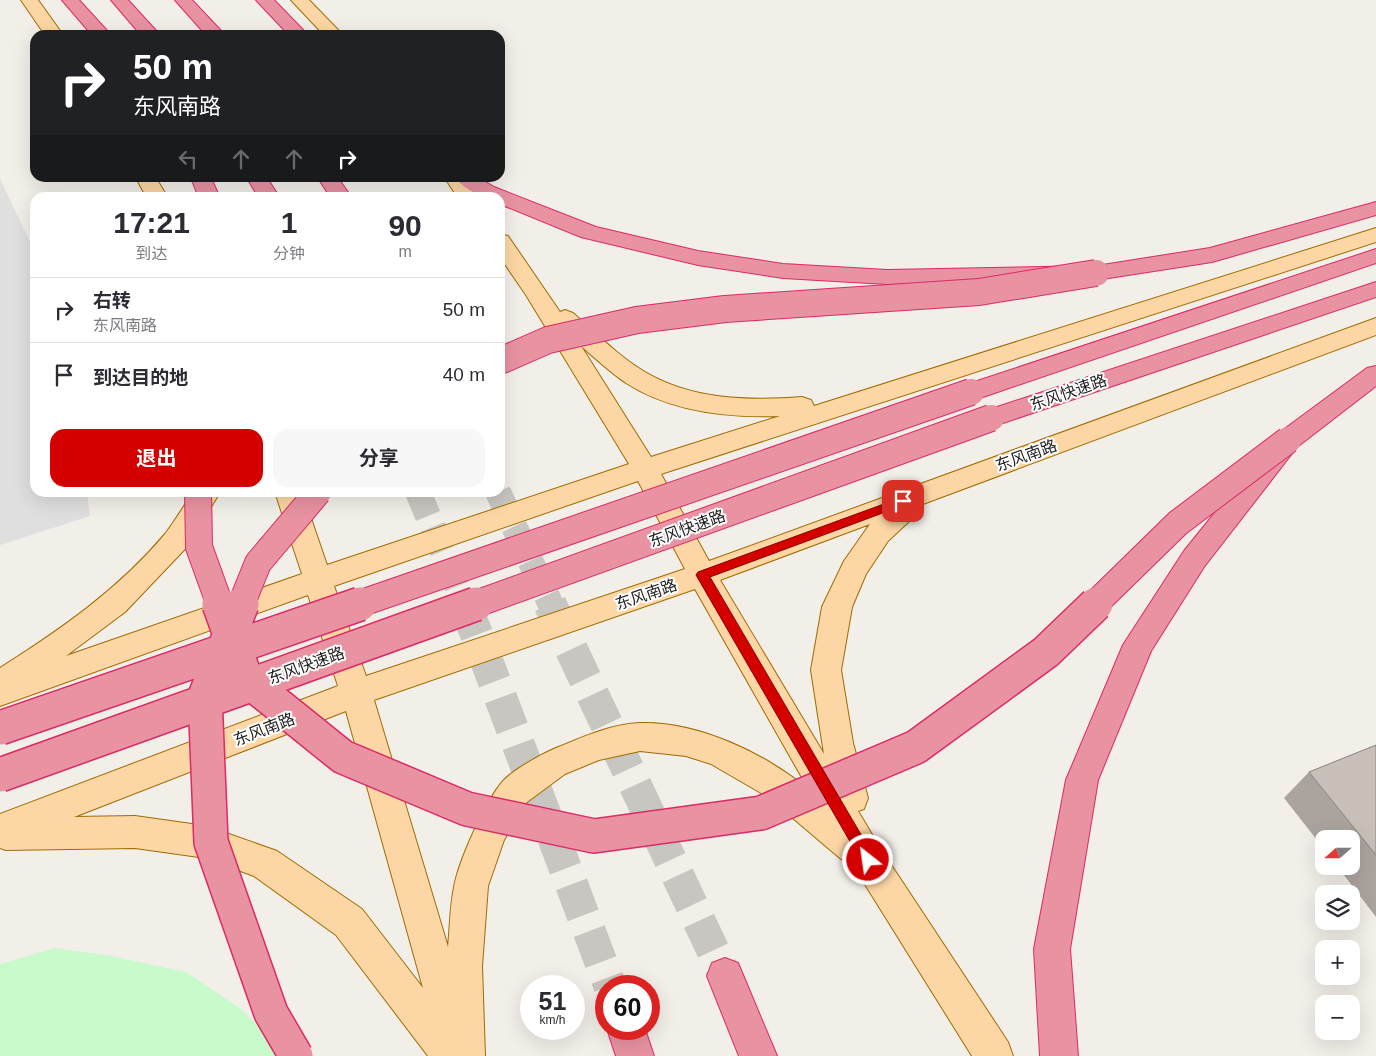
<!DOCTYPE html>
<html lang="zh">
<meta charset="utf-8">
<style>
body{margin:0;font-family:Helvetica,"Noto Sans SC",sans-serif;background:#f7f7f7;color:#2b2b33;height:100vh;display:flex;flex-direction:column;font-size:19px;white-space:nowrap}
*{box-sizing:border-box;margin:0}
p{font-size:16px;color:#7c7c81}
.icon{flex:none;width:28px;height:28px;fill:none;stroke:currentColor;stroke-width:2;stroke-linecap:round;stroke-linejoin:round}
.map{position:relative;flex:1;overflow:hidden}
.side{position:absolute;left:30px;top:192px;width:475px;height:305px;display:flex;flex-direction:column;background:#fff;border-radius:15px;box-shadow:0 5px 20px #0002}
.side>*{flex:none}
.guide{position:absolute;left:30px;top:30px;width:475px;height:152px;border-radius:15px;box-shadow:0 5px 20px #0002;background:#202124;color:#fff;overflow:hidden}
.needle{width:32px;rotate:249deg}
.fabs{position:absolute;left:1315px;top:830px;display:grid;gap:10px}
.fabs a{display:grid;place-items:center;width:45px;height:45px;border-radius:10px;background:#fff;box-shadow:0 5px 20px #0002;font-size:25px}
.speed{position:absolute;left:520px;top:975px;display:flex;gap:10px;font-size:25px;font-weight:700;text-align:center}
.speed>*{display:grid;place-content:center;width:65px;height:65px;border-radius:50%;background:#fff;box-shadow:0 5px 20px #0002;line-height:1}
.speed small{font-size:12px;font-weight:400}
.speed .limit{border:8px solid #d22;background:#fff;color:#111}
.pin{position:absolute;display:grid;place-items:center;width:42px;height:42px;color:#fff;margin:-21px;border-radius:10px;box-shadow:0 2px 8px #0006}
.me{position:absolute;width:55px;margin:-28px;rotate:330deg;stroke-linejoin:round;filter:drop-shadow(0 0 4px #0008)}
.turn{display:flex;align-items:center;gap:18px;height:105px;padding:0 20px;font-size:22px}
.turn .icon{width:65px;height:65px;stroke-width:2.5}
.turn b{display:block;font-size:35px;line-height:42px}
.lanes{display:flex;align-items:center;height:48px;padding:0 20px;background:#0003;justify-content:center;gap:25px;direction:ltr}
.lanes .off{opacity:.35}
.eta{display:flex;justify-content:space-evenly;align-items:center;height:85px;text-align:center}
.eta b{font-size:30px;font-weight:700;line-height:35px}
.primary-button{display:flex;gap:10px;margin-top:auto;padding:10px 20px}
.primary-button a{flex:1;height:58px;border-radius:15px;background:#d40000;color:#fff;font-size:20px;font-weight:700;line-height:58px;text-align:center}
.primary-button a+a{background:#f7f7f7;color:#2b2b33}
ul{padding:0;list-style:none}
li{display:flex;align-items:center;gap:15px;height:65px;padding:0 20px;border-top:1px solid #e1e1e2}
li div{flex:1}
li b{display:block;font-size:19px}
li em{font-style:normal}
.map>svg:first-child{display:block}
.residential{fill:#e0dfdf}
.park{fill:#c8facc}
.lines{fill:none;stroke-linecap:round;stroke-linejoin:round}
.highway-tunnel-far1{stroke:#c8c6c1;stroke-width:26;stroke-dasharray:26 12;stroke-linecap:butt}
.highway-tunnel{stroke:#c8c6c1;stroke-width:33;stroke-dasharray:33 17;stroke-linecap:butt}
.primary-casing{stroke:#a06b00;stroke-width:2}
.highway-casing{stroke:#dc2a67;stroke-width:2}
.primary{fill:#fcd6a4;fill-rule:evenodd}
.highway{fill:#e892a2;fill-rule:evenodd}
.highway-bridge-far1-casing{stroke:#dc2a67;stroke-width:28;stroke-linecap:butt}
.highway-bridge-casing{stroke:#dc2a67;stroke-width:36;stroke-linecap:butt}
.highway-bridge-far1{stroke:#e892a2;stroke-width:26}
.highway-bridge{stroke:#e892a2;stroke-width:33}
.wall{fill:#aba49e}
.building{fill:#c7bfb8;stroke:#8b8681}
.route{fill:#d40000;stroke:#8a0000}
.labels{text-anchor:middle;stroke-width:4;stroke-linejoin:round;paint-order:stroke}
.street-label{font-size:16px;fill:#222;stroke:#fff}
</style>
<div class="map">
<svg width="1376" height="1056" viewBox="0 0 1376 1056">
<rect width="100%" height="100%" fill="#f2efe9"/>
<!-- residential -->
<path class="residential" d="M 0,179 L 35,252 L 35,492 L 87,493 L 90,516 L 0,545 Z"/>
<!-- park -->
<path class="park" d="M 55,948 L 111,956 L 186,972 L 241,1009 L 275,1042 L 281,1056 L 0,1056 L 0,964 Z"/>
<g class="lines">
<!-- highway-tunnel-far1 -->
<path class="highway-tunnel-far1" d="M 418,492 L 465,605
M 498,492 L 551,605"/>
<!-- highway-tunnel -->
<path class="highway-tunnel" d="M 465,604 L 610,986
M 550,604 L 725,976"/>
<defs>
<path id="primary" d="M 21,0 L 38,0 L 63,35 L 45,35 Z
M 291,0 L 309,0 L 343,35 L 324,35 Z
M 136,178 L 156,178 L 168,198 L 147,198 Z
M 445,178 L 465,178 L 479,198 L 458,198 Z
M 1376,228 L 1376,242 L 661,474 L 709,561 L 1376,318 L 1376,335 L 923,504 L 920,511 L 888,541 L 866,574 L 852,607 L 841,670 L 853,743 L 868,798 L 864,809 L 858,811 L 880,848 L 1008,1042 L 1013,1056 L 972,1056 L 851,862 L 841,859 L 768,797 L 711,764 L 686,756 L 640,751 L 599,760 L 565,774 L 527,802 L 504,840 L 488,886 L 482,966 L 485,1056 L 428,1056 L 336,935 L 254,876 L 206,858 L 135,848 L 6,850 L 0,848 L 0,814 L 338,686 L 308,595 L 0,706 L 0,668 C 60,630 119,589 165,534 C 175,521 184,506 193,492 L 219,494 L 185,549 L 125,612 L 66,656 L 302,574 L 275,492 L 302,492 L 327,565 L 629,464 L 526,295 L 500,257 L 500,234 L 508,236 L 560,312 L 565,310 L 573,313 C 596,333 618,356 645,372 C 693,400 748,401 802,397 L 811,400 L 814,406 ZM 581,346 C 596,359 610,372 626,383 C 671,412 728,418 780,416 L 651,457 ZM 638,481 L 685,569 L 366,676 L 334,586 ZM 870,524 L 844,561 L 822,607 L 811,670 L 824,754 L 720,580 ZM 695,589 L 809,790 C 766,754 698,721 640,723 C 613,724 585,736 561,746 C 545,752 514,769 503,781 C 485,802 459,860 454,887 C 450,906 450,927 448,947 L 374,700 ZM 346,711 L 423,988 L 362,909 L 277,851 L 206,826 L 135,816 L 74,817 Z"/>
<path id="highway" d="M 62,0 L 79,0 L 111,35 L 92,35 Z
M 111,0 L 128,0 L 160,35 L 141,35 Z
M 175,0 L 192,0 L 225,35 L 206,35 Z
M 256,0 L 274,0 L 308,35 L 289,35 Z
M 191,178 L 211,178 L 220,198 L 199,198 Z
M 247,178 L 267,178 L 280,198 L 259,198 Z
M 318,178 L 338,178 L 352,198 L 331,198 Z
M 456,178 L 479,178 L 494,187 L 596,227 L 698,251 L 783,264 L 887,270 L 1096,266 L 1210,248 L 1376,202 L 1376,215 L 1212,262 L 1096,280 L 887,284 L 783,278 L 698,265 L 581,237 L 500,204 L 500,198 C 484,198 466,192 456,178 Z
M 1376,249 L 1376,263 L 980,398 L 971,401 L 962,398 L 959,392 L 962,386 Z
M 1376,282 L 1376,297 L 1000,424 L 991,427 L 982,424 L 978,418 L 982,412 Z
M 1376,366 L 1376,386 L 1297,447 L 1204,567 L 1151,651 L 1098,780 L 1070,949 L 1078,1056 L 1040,1056 L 1034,949 L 1066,780 L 1123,645 L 1184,551 L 1279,433 L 1367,368 Z
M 725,958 L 738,963 L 777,1056 L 739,1056 L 707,976 L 712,963 Z
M 607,1029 L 645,1029 L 654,1056 L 616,1056 Z"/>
</defs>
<!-- primary casing -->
<use href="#primary" class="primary-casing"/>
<!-- highway casing -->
<use href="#highway" class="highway-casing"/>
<!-- primary -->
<use href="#primary" class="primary"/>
<!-- highway -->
<use href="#highway" class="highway"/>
<defs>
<path id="highway-bridge-far1" d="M 500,361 L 548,340 L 637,320 L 725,309 L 979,292 L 1096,273
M 198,492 L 199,547 L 220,605
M 241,605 L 258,563 L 318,492
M 356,605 L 971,392
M 473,605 L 991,418
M 1094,605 L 1178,523 L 1288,440"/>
<path id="highway-bridge" d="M 219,604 L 246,679 L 343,757 L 467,809 L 594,836 L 761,813 L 916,747 L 1046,652 L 1096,604
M 242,604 L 205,696 L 211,842 L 271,1013 L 296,1056
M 0,728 L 360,604
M 0,775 L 476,604"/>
</defs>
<!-- highway-bridge-far1 casing -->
<use href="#highway-bridge-far1" class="highway-bridge-far1-casing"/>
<!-- highway-bridge casing -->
<use href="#highway-bridge" class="highway-bridge-casing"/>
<!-- highway-bridge-far1 -->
<use href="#highway-bridge-far1" class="highway-bridge-far1"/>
<!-- highway-bridge -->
<use href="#highway-bridge" class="highway-bridge"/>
</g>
<!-- wall -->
<path class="wall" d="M 1376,745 L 1376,917 L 1337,866 L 1351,866 L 1351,839 L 1324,839 L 1324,849 L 1284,798 L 1309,772 Z"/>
<!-- building -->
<path class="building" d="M 1376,745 L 1376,855 L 1309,772 Z"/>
<!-- route -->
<path class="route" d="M 903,497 L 907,498 L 908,501 L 907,504 L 710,577 L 873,855 L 875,860 L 873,864 L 868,866 L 863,864 L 696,575 L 698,572 Z"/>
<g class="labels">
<!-- street labels -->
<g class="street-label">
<text transform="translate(1068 392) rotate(-19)" y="6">东风快速路</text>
<text transform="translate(1026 455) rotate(-20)" y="6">东风南路</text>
<text transform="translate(687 528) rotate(-20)" y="6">东风快速路</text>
<text transform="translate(646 594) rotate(-19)" y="6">东风南路</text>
<text transform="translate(306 665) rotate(-20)" y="6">东风快速路</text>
<text transform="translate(264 729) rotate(-21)" y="6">东风南路</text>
</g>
</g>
</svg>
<div class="fabs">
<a><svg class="needle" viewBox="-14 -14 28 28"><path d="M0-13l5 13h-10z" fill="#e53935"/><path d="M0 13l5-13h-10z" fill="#7c7c81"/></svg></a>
<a><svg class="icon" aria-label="layers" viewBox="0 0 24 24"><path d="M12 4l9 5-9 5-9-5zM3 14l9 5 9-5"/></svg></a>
<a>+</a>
<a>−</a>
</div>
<div class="speed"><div>51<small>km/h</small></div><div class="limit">60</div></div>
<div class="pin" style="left:903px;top:501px;background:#d93025"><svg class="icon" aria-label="arrive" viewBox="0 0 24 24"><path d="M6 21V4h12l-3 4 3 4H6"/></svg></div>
<svg class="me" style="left:868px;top:860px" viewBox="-20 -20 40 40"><circle r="17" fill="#d40000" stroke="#fff" stroke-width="3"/><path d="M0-11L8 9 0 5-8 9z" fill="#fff"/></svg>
<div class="guide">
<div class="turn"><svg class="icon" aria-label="right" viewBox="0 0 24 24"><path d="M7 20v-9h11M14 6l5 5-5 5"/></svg><div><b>50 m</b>东风南路</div></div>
<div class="lanes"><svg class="icon off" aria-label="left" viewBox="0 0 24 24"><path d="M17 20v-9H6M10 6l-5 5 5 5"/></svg><svg class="icon off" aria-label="ahead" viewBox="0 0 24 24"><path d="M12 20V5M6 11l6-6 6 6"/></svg><svg class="icon off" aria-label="ahead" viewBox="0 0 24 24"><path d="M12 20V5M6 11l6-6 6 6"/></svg><svg class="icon" aria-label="right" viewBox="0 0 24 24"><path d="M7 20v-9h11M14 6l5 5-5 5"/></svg></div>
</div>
<section class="side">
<div class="eta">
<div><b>17:21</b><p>到达</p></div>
<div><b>1</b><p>分钟</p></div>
<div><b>90</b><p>m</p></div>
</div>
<ul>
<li><svg class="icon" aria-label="right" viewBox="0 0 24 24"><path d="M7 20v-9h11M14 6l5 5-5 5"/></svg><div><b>右转</b><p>东风南路</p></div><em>50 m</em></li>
<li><svg class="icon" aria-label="arrive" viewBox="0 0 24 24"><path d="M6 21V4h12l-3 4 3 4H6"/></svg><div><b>到达目的地</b></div><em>40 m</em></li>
</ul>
<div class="primary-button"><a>退出</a><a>分享</a></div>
</section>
</div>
